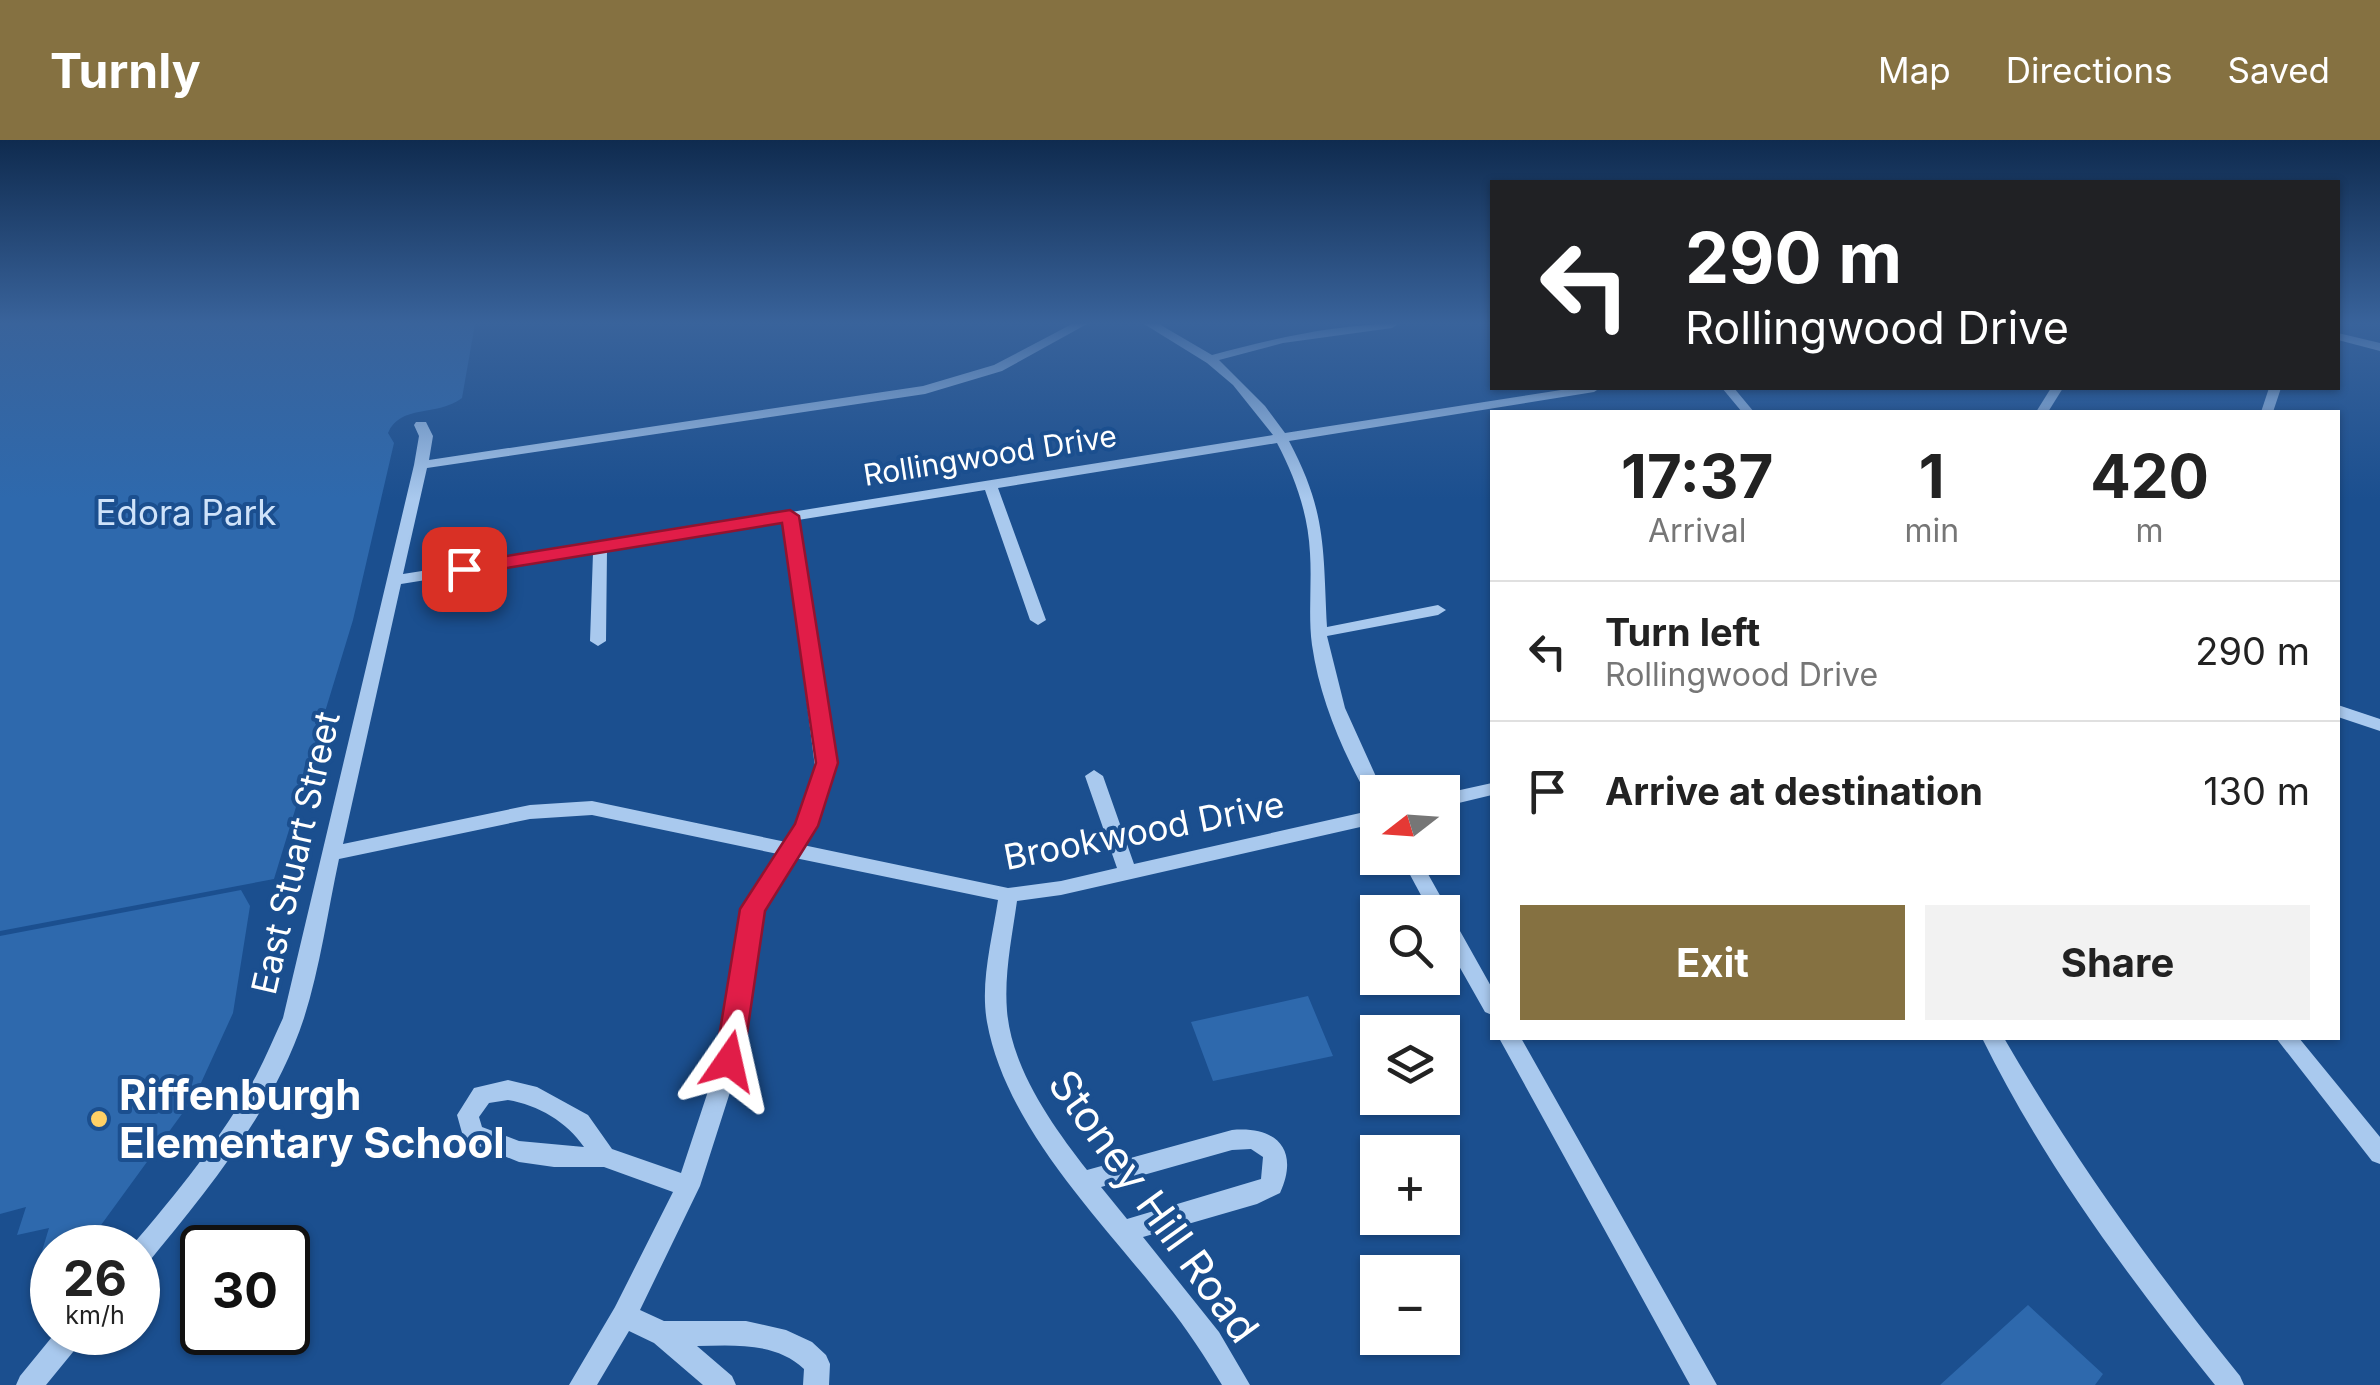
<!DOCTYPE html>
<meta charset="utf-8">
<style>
body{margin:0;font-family:Inter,sans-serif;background:#f2f2f2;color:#222;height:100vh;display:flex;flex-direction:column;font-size:38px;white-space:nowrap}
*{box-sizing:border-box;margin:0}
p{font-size:32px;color:#767676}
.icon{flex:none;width:55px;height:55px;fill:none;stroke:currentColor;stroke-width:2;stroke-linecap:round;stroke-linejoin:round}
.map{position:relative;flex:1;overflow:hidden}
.side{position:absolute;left:1490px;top:270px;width:850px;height:630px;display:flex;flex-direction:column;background:#fff;border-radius:0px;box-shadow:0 2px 8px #0004}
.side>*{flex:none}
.guide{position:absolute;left:1490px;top:40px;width:850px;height:210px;border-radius:0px;box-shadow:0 2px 8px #0004;background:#202124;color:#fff;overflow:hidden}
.needle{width:65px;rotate:253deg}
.buttons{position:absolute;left:1360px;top:635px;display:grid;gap:20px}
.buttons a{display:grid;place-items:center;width:100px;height:100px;border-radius:0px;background:#fff;box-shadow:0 2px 8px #0004;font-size:50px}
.speed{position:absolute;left:30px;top:1085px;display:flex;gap:20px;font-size:50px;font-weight:700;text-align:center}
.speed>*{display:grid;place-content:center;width:130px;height:130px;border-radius:50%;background:#fff;box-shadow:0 2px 8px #0004;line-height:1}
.speed small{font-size:25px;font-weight:400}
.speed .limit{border:5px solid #111;border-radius:15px;background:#fff;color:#111}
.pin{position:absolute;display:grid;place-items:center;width:85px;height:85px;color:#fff;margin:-42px;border-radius:20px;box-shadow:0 5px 15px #0006}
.me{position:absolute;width:110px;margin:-55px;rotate:11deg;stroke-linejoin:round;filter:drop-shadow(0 0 8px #0008)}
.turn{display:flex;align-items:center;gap:35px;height:210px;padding:0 30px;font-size:45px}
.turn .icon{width:130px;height:130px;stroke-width:2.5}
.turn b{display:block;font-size:70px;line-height:85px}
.eta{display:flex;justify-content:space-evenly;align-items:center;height:170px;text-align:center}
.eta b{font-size:60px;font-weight:700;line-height:70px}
.button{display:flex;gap:20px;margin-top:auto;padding:20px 30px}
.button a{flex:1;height:115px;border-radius:0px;background:#857141;color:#fff;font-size:40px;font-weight:700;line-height:115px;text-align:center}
.button a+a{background:#f2f2f2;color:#222}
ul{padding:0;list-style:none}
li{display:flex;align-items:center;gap:30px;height:140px;padding:0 30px;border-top:2px solid #e0e0e0}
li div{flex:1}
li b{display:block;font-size:38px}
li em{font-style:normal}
header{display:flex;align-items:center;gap:60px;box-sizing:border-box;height:140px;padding:0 50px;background:#857141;color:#fff}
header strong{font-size:48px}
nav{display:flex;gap:55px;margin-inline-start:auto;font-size:35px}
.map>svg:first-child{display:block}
.green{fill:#2e69ad}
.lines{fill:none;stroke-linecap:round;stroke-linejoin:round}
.minor{fill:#a9c9ee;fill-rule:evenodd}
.route{fill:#e11d48;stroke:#92132f;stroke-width:2.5}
.poi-dot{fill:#ffd166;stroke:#1b4f8f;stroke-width:4}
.labels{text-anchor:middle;stroke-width:8;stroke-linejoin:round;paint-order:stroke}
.far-street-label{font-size:30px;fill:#fff;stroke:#1b4f8f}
.park-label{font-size:35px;fill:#cfe3fa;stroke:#1b4f8f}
.street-label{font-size:35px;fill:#fff;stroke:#1b4f8f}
.near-poi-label{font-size:42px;font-weight:bold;fill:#fff;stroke:#1b4f8f;text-anchor:start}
.near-street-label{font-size:42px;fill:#fff;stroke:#1b4f8f}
</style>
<header>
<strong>Turnly</strong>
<nav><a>Map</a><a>Directions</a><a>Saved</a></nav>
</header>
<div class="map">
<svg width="2380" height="1245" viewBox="0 0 2380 1245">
<rect width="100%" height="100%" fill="#1b4f8f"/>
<!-- green -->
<path class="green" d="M 0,184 L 475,184 L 462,258 C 437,277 400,264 388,293 L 394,303 L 353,480 L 274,739 L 0,791 Z
M 241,750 L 250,766 L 233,873 L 195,956 L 85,1107 L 52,1108 L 52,1128 L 39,1121 L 49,1088 L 17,1095 L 26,1067 L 0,1074 L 0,796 Z
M 1308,856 L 1333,916 L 1213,941 L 1191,882 Z
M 2028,1165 L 2103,1234 L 2095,1245 L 1940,1245 Z"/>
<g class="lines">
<!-- minor -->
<path class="minor" d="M 1072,184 L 1087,184 L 1002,231 L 925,254 L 427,328 L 403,434 L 1273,295 L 1233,245 L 1207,223 L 1144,184 L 1159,184 L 1212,215 C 1273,199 1334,184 1398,184 L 1392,188 L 1283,203 L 1219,220 L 1265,266 L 1285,293 L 1574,248 L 1600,248 L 1594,252 L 1289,301 C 1327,372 1323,410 1327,487 L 1438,465 L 1446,470 L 1438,475 L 1327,496 L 1345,568 L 1383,652 L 1378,652 L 1378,665 L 1372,664 C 1344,615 1320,561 1312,505 C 1308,475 1312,444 1310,413 C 1308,373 1295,337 1277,303 L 998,348 L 1046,480 L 1038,485 L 1030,480 L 985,350 L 798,380 L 834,635 L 815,686 L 803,705 L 1008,748 L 1061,741 L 1117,728 L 1085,636 L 1094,630 L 1103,636 L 1134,724 L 1378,669 L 1378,683 L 1061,755 L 1017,761 C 1012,797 1004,834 1007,871 C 1012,929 1052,985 1087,1030 L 1232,990 C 1276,986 1300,1009 1280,1053 L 1257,1064 L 1143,1097 L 1219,1192 L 1250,1245 L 1222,1245 C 1205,1217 1187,1189 1166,1163 C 1102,1081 1006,988 987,882 C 980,842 992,800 998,760 L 795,718 L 762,770 L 740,921 L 700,1046 L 640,1170 L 664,1181 L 746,1181 L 786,1190 L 812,1202 L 826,1215 L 830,1224 L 829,1245 L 803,1245 L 804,1229 C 776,1202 733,1205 697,1206 L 732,1236 L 736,1245 L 703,1245 L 654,1203 L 629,1191 L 597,1245 L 569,1245 L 615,1167 L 673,1052 L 604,1027 L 554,1027 L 519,1022 L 464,1000 L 457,975 L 474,948 L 508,940 L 537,947 L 588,975 L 612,1009 L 681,1033 L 718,921 L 742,769 L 778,714 L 592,675 L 530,679 L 339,719 C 328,770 320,828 304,878 C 274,970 207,1051 147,1124 L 138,1127 L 138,1108 L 130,1108 C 176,1054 222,998 256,936 C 266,917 274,897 283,878 L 414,325 L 419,296 L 414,285 L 416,282 L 426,282 L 433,296 L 429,320 L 923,246 L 994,225 ZM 784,382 L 816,635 L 797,684 L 786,702 L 592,661 L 530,665 L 343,704 L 401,444 L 593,413 L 590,501 L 598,506 L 606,501 L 607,410 ZM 508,960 C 538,965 567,982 584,1007 L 519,1001 L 482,987 L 479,977 L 489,963 ZM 1251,1009 L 1263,1017 L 1261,1039 L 1127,1079 L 1101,1047 L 1232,1010 Z
M 2338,193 L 2380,203 L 2380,211 L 2338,200 Z
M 1722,248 L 1734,248 L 1754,272 L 1742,272 Z
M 2051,248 L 2063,248 L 2048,272 L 2036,272 Z
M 2269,248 L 2281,248 L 2273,272 L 2261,272 Z
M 2338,565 L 2380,579 L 2380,591 L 2338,577 Z
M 1492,643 L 1492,655 L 1442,667 L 1442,654 Z
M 1401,718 L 1419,718 L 1492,848 L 1492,875 L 1485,872 L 1442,796 L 1442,772 L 1430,772 Z
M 1499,898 L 1521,898 L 1717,1245 L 1690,1245 Z
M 1982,898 L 2004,898 C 2073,1017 2153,1129 2240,1236 L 2244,1245 L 2215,1245 C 2128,1137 2043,1022 1982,898 Z
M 2276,898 L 2299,898 L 2380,997 L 2380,1024 L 2372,1021 Z
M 56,1192 L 85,1192 L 82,1201 L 46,1245 L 16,1245 L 20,1236 Z"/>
</g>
<!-- sky -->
<linearGradient id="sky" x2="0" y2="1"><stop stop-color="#0f2b4f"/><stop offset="0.51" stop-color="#39639b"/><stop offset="1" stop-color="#39639b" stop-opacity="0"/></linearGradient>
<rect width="2380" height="359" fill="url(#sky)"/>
<!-- route -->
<path class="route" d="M 790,370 L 799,376 L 838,623 L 818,686 L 765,771 L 743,921 L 739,929 L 729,933 L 719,929 L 715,921 L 740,769 L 795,684 L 816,623 L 782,383 L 464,435 L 454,429 L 464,423 Z"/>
<!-- markers -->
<circle class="poi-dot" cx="99" cy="979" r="10"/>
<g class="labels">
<!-- far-street labels -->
<g class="far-street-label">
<text transform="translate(990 316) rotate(-9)" y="10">Rollingwood Drive</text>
</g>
<!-- park labels -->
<g class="park-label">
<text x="186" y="385">Edora Park</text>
</g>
<!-- street labels -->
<g class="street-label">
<text transform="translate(1144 691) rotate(-11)" y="12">Brookwood Drive</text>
<text transform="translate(296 713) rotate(-77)" y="12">East Stuart Street</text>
</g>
<!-- near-poi labels -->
<g class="near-poi-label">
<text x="119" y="970">Riffenburgh<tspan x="119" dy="48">Elementary School</tspan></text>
</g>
<!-- near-street labels -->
<g class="near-street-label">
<text transform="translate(1154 1066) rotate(54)" y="15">Stoney Hill Road</text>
</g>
</g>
</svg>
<div class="buttons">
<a><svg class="needle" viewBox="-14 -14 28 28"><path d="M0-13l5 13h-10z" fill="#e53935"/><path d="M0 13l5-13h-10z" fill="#767676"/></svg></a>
<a><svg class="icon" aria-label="search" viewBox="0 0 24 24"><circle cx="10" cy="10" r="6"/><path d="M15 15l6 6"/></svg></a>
<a><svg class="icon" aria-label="layers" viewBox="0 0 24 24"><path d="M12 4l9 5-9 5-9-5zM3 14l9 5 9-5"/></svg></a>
<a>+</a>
<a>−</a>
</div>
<div class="speed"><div>26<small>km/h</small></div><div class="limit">30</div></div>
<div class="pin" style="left:464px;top:429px;background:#d93025"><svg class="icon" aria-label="arrive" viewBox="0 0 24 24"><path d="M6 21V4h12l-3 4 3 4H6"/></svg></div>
<svg class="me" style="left:729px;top:921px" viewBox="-20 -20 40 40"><path d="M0-17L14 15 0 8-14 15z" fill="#e11d48" stroke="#fff" stroke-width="4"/></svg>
<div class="guide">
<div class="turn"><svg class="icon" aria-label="left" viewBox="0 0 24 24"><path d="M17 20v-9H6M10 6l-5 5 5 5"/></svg><div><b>290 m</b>Rollingwood Drive</div></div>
</div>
<section class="side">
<div class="eta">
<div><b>17:37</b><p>Arrival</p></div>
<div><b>1</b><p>min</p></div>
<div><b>420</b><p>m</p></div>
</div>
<ul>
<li><svg class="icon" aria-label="left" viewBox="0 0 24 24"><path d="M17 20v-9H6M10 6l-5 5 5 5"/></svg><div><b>Turn left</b><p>Rollingwood Drive</p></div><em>290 m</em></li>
<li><svg class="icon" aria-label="arrive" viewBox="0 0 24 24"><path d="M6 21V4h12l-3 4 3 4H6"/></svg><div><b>Arrive at destination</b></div><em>130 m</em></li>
</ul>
<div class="button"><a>Exit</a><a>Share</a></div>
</section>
</div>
